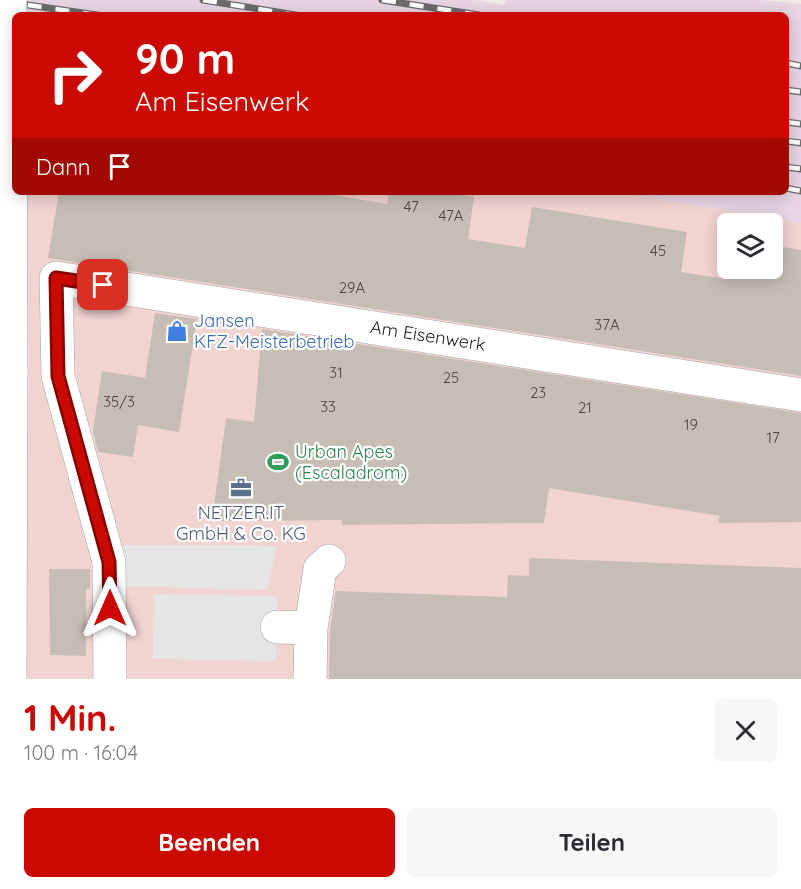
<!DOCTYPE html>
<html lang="de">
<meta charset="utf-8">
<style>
body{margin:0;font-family:Quicksand,sans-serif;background:#f7f7f7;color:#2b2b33;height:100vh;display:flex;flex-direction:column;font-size:22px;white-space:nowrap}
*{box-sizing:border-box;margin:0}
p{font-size:20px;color:#7c7c81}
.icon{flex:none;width:33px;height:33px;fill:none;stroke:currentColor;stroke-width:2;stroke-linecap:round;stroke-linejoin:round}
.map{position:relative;height:679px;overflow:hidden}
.drawer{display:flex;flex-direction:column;background:#fff;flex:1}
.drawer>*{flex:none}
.top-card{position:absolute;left:12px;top:12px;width:777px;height:183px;border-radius:9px;box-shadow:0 3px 15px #0003;background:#ca0a00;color:#fff;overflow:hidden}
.tools{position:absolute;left:717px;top:213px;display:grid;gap:12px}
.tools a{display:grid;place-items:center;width:66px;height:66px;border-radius:9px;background:#fff;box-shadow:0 3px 15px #0003;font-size:30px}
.pin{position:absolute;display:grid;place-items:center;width:51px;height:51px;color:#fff;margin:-26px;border-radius:12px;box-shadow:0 3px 9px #0006}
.me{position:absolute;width:66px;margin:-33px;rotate:0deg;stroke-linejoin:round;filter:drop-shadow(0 0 4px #0008)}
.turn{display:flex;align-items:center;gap:21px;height:126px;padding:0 24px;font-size:27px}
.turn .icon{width:78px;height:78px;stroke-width:2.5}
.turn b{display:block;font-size:42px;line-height:51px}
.then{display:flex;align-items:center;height:57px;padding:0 24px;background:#0003;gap:12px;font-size:22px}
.round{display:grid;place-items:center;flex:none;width:63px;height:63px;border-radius:9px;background:#f7f7f7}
.summary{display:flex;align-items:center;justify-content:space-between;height:102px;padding:0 24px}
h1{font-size:36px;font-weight:700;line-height:45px;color:#ca0a00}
.action{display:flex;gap:12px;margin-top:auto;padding:12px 24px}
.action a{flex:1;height:69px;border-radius:9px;background:#ca0a00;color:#fff;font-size:24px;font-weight:700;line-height:69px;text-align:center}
.action a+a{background:#f7f7f7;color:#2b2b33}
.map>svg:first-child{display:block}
.commercial{fill:#f1d3d0;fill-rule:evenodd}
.industrial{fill:#e8d4e3}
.parking{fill:#e5e5e5}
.building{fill:#c6beb5}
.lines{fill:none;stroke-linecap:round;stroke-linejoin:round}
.minor-casing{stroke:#a4a4a4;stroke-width:34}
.minor{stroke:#fff;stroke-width:33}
.rail-casing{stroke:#6b6b6b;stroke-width:7}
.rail{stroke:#fff;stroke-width:4.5;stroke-dasharray:14;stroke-linecap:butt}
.minor-bridge-casing{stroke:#a4a4a4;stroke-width:34;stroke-linecap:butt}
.minor-bridge{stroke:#fff;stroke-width:33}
.route-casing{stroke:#830600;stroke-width:15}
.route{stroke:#ca0a00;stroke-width:10}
.labels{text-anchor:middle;stroke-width:4.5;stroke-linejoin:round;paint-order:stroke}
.number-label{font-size:15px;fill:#474543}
.shop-label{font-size:18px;fill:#366cbe;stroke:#fff;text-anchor:start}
.street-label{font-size:18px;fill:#1d1d1d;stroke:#fff}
.leisure-label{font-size:18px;fill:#27864d;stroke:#fff;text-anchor:start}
.service-label{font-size:18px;fill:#4e5e75;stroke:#fff}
</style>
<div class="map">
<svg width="801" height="679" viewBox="0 0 801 679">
<rect width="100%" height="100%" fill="#efebe2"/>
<!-- commercial -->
<path class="commercial" d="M 15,192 L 616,192 L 801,223 L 801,679 L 10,679 ZM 728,224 L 772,224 L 772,268 L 728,268 Z"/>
<!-- industrial -->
<path class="industrial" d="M 0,0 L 475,0 L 504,5 L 506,0 L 761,0 L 801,4 L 801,223 L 616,192 L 786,192 L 786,15 L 15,15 Z"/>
<!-- parking -->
<path class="parking" d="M 119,545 L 276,546 L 268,590 L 118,586 Z
M 154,594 L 277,596 L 276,661 L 153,659 Z"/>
<!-- building -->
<path class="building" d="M 59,192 L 329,192 L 328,194 L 387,204 L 389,192 L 443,192 L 474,197 L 468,239 L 525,248 L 532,207 L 687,232 L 681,272 L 725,279 L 727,268 L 772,268 L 772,245 L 801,250 L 801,376 L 48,258 Z
M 155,313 L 197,319 L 179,432 L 138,425 L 133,457 L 98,452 L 93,431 L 102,371 L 145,378 Z
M 262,329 L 801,413 L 801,522 L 718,523 L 720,516 L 549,488 L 544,523 L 342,525 L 342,520 L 212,521 L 226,418 L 254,422 Z
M 529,558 L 801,568 L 801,679 L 329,679 L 330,630 L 336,591 L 507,597 L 508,575 L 529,576 Z
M 49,569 L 90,569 L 90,589 L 86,589 L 86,656 L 50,655 Z"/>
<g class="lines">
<defs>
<path id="minor" d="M 277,627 L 311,628
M 10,679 L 11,370
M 110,679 L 109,562 L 58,376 L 56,278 L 801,395
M 310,679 L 311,628 L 320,569 L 329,561"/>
</defs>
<!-- minor casing -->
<use href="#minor" class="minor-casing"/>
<!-- minor -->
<use href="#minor" class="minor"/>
<defs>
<path id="rail" d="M 203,0 L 296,15
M 382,0 L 479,15
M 0,1 L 97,15
M 0,22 L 15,24
M 0,49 L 15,51
M 786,63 L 801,66
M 0,69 L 15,71
M 786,90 L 801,92
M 786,122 L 801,124
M 786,141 L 801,143
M 786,167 L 801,169
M 786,188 L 801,191"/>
</defs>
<!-- rail casing -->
<use href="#rail" class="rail-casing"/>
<!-- rail -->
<use href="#rail" class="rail"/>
<defs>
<path id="minor-bridge" d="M 10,0 L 11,370"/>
</defs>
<!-- minor-bridge casing -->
<use href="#minor-bridge" class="minor-bridge-casing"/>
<!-- minor-bridge -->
<use href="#minor-bridge" class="minor-bridge"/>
</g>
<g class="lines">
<defs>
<path id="route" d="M 103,285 L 56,278 L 58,376 L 109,562 L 110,608"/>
</defs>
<!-- route casing -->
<use href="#route" class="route-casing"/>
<!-- route -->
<use href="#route" class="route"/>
</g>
<!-- icons -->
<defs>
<symbol id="shop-bare" viewBox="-9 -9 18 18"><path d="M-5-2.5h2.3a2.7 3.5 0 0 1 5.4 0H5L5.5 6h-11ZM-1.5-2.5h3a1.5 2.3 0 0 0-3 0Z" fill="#3f7fe0" stroke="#fff" stroke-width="2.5" paint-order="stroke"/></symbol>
<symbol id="stadium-bare" viewBox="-9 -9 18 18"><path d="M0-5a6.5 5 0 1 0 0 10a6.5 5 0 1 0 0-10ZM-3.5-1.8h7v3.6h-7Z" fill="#2e9e5b" stroke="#fff" stroke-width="2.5" paint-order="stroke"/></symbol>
<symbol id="office-bare" viewBox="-9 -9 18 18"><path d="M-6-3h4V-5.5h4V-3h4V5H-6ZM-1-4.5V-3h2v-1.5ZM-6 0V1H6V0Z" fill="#5c6f8a" stroke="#fff" stroke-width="2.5" paint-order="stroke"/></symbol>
</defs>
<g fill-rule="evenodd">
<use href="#shop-bare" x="162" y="316" width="30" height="30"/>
<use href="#stadium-bare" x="263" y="447" width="30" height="30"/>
<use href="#office-bare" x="226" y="473" width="30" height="30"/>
</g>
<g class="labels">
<!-- number labels -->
<g class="number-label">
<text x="411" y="212">47</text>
<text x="451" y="221">47A</text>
<text x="658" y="256">45</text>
<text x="352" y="293">29A</text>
<text x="607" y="330">37A</text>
<text x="336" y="378">31</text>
<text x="451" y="383">25</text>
<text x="538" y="398">23</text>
<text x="119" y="407">35/3</text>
<text x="328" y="412">33</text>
<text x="585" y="413">21</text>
<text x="691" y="430">19</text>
<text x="773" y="443">17</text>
</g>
<!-- shop labels -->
<g class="shop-label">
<text x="194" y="327">Jansen<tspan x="194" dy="21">KFZ-Meisterbetrieb</tspan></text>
</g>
<!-- street labels -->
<g class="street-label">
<text transform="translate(428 336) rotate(9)" y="6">Am Eisenwerk</text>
</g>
<!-- leisure labels -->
<g class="leisure-label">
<text x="295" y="458">Urban Apes<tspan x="295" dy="21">(Escaladrom)</tspan></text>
</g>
<!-- service labels -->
<g class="service-label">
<text x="241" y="519">NETZER.IT<tspan x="241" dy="21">GmbH &amp; Co. KG</tspan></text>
</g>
</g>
</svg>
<div class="tools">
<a><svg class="icon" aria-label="layers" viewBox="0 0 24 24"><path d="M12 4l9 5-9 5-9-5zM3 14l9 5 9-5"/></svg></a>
</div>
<div class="pin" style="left:103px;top:285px;background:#d93025"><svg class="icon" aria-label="arrive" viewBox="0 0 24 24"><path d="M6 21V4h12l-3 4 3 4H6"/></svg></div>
<svg class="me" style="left:110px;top:608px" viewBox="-20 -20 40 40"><path d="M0-17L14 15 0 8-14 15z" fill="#ca0a00" stroke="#fff" stroke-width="4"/></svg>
<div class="top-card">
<div class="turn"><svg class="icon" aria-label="right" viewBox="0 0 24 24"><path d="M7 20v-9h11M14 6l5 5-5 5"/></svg><div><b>90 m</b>Am Eisenwerk</div></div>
<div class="then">Dann<svg class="icon" aria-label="arrive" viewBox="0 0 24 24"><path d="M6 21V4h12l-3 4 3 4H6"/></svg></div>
</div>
</div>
<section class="drawer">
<div class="summary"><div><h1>1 Min.</h1><p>100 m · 16:04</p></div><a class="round"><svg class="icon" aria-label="close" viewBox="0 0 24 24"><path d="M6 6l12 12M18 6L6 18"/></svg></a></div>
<div class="action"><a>Beenden</a><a>Teilen</a></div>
</section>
